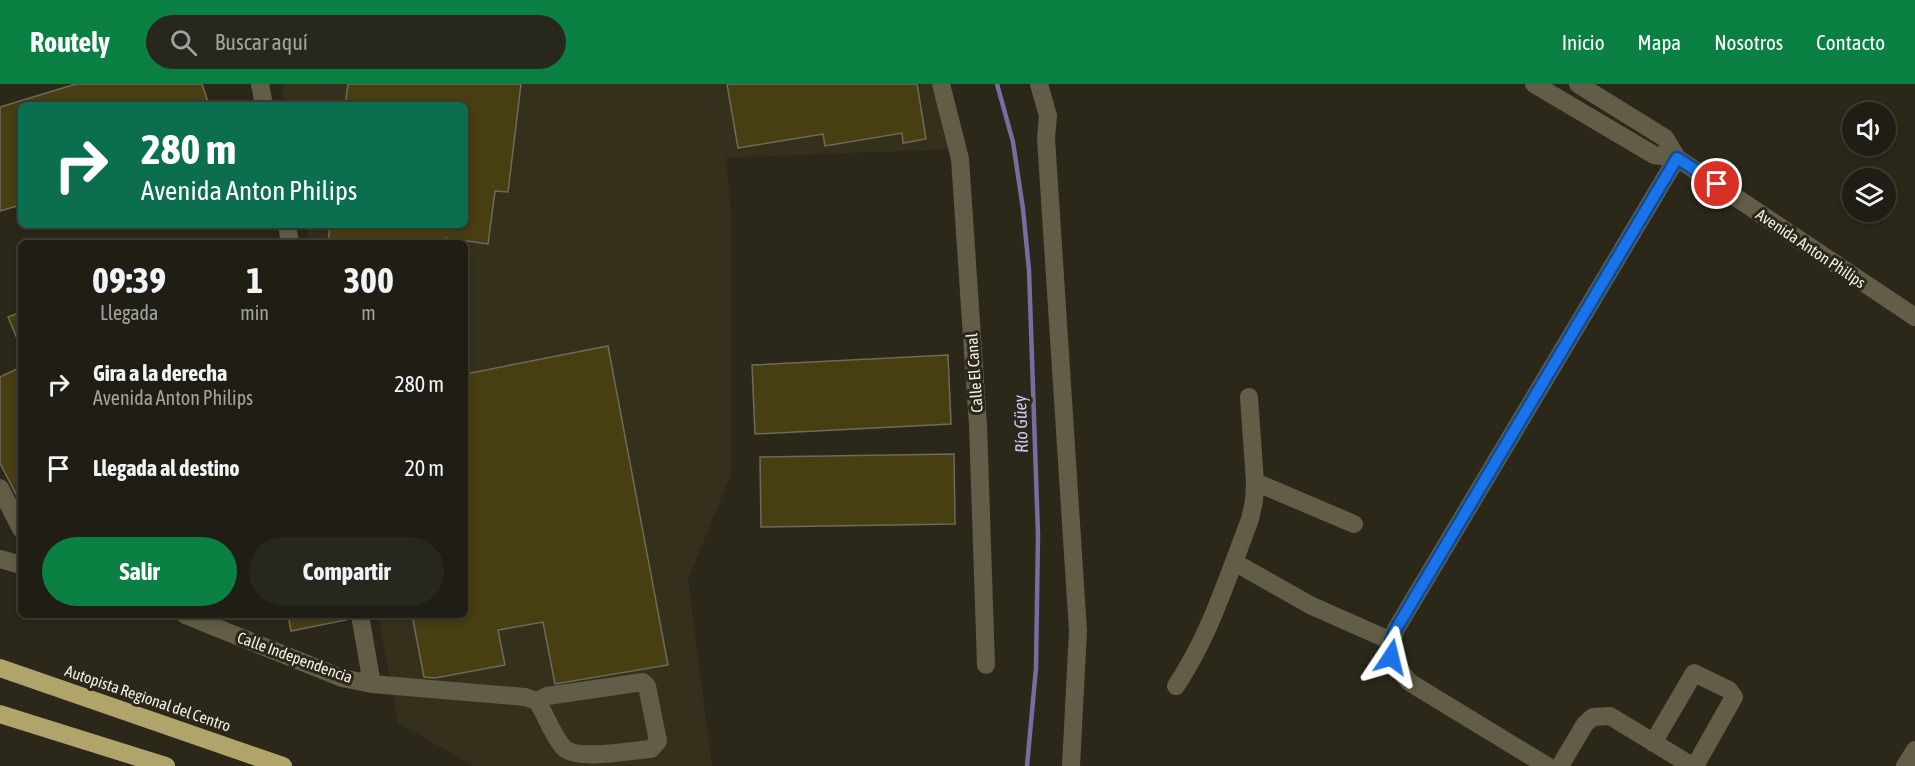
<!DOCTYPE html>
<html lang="es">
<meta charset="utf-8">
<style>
body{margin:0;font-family:"Asap Condensed",sans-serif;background:#28271d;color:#f1f3f6;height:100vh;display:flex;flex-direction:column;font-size:22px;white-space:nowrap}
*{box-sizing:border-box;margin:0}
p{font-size:20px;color:#a2a2a0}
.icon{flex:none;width:33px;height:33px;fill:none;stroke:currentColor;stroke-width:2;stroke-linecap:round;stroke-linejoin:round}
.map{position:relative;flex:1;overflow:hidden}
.panel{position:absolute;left:18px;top:156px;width:450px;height:378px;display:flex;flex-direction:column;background:#201e14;border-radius:9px;box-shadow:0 3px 9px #0003,0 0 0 2px #3d3c34}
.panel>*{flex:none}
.top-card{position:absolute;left:18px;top:18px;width:450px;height:126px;border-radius:9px;box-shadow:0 3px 9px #0003,0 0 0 2px #3d3c34;background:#0b6e4f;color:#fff;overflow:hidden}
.tools{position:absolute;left:1842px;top:18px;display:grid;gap:12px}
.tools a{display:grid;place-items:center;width:54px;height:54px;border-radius:50%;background:#201e14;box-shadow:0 3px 9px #0003,0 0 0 2px #3d3c34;font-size:30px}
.pin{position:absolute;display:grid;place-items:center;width:51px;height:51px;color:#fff;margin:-26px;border:3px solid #fff;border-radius:50%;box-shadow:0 2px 6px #0007}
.me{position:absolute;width:66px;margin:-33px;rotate:10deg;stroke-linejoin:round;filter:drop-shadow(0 0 4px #0008)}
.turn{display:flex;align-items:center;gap:21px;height:126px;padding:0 24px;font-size:27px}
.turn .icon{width:78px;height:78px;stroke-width:2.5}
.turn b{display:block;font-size:42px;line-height:51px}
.eta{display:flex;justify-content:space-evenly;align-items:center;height:102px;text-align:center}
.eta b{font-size:36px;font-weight:700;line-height:42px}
.primary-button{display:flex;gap:12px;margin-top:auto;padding:12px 24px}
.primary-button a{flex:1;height:69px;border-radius:36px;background:#0b8043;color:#fff;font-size:24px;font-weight:700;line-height:69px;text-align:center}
.primary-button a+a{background:#28271d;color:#f1f3f6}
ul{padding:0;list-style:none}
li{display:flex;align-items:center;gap:18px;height:84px;padding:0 24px}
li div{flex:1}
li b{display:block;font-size:22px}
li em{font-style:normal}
header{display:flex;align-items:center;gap:36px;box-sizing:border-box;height:84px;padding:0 30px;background:#0b8043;color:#fff}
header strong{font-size:28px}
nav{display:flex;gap:33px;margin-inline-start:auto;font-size:21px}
.search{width:420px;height:54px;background:#28271d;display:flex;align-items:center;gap:15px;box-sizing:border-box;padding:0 21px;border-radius:33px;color:#a2a2a0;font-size:22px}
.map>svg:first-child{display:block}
.built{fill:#34301b}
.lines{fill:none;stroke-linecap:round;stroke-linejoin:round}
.stream{stroke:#776da0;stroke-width:4.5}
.building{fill:#473e12;stroke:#6e6b5b;stroke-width:1.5}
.minor{stroke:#615d46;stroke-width:18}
.highway{stroke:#b0a46a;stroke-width:18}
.route-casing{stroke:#114b97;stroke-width:15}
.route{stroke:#1a73e8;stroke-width:10}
.labels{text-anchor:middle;stroke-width:6;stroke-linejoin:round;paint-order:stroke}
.street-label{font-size:16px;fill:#f1efe6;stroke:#2b281a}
.water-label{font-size:18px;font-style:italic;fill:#ccc4f3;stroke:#2b281a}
</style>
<header>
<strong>Routely</strong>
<div class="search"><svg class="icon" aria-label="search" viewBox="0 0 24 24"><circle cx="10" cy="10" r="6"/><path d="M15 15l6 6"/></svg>Buscar aquí</div>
<nav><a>Inicio</a><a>Mapa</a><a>Nosotros</a><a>Contacto</a></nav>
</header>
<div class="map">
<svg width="1915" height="682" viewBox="0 0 1915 682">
<rect width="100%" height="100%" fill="#2b281a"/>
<!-- built -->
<path class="built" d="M 281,0 L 931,0 L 952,65 L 726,74 L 731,126 L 731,390 L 688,495 L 712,682 L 474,682 L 398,639 L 378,531 L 465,531 L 465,159 L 310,159 L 307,141 L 465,141 L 465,21 L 285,21 Z"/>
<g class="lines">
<!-- stream -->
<path class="stream" d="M 997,0 L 1013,58 L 1023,125 L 1029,186 L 1038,451 L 1036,584 L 1027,682"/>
</g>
<!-- building -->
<path class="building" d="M 76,0 L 202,0 L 209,21 L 21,21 L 21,121 L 0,127 L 0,23 Z
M 348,0 L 521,0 L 508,108 L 495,107 L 488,160 L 446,154 L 445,159 L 328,159 L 330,141 L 465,141 L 465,21 L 345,21 Z
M 727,0 L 917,0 L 926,55 L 903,59 L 902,49 L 825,62 L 823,50 L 738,64 Z
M 21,228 L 21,264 L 8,233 Z
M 608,262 L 668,581 L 555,600 L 543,538 L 498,546 L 505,581 L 435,594 L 424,593 L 412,531 L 465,531 L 465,290 Z
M 948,271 L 951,340 L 755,350 L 752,281 Z
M 21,283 L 21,420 L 0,379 L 0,293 Z
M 954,370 L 955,440 L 761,443 L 760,373 Z
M 288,531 L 345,531 L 346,536 L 291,547 Z"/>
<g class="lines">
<!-- minor -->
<path class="minor" d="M 260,0 L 264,21
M 941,0 L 960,75 L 978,341 L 986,581
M 1039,0 L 1048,32 L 1046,54 L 1078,547 L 1071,682
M 1534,0 L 1654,71 L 1677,74
M 1578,0 L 1665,54 L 1677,74 L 1915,233
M 287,141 L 290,159
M 1255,398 L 1354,440
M 0,404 L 21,445
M 0,475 L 21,481
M 1234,478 L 1250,435 L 1254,417 L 1255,398 L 1249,313
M 185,531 L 342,594 L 372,600 L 525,613 L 537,617 C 546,631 552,650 563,663 C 576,678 632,666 651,665 L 658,657 L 647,602 L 643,598 L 547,612 L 537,617
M 360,531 L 372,600
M 1176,602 C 1203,561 1217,523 1234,478 L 1310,521 L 1391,557
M 1653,659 L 1694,589 L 1729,606 L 1734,613 L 1695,682
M 1547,682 L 1409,598 L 1391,573 L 1391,557 L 1396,545 L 1677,74
M 1560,682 L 1585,640 L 1593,633 L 1610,632 L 1692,682
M 1905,682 L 1915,666"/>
<!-- highway -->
<path class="highway" d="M 0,584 L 283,682
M 0,630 L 166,682"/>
</g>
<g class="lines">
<defs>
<path id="route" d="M 1391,573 L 1391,557 L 1396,545 L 1677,74 L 1717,100"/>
</defs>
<!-- route casing -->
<use href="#route" class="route-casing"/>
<!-- route -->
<use href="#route" class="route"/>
</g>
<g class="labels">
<!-- street labels -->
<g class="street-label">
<text transform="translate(1811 164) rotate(34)" y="6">Avenida Anton Philips</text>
<text transform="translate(974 289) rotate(-94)" y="6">Calle El Canal</text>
<text transform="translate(295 573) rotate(20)" y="6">Calle Independencia</text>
<text transform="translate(148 614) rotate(19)" y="6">Autopista Regional del Centro</text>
</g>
<!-- water labels -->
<g class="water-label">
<text transform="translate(1021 340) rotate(-92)" y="6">Río Güey</text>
</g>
</g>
</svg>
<div class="tools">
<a><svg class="icon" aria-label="sound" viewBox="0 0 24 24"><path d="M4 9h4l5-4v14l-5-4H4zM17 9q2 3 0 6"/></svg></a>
<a><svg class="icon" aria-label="layers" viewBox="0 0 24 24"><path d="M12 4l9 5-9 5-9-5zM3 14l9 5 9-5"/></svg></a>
</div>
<div class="pin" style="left:1717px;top:100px;background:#d93025"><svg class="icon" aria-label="arrive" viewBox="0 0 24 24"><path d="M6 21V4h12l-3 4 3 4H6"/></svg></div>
<svg class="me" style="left:1391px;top:573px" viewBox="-20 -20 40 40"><path d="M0-17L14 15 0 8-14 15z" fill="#1a73e8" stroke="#fff" stroke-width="4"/></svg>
<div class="top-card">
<div class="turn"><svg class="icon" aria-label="right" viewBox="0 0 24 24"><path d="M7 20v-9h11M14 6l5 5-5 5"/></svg><div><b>280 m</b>Avenida Anton Philips</div></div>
</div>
<section class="panel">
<div class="eta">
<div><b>09:39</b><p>Llegada</p></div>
<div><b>1</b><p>min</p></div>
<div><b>300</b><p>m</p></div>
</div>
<ul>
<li><svg class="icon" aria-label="right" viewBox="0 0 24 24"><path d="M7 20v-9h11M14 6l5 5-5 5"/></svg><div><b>Gira a la derecha</b><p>Avenida Anton Philips</p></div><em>280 m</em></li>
<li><svg class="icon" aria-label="arrive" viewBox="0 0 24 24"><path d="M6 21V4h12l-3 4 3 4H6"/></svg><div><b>Llegada al destino</b></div><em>20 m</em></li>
</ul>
<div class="primary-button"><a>Salir</a><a>Compartir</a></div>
</section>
</div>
